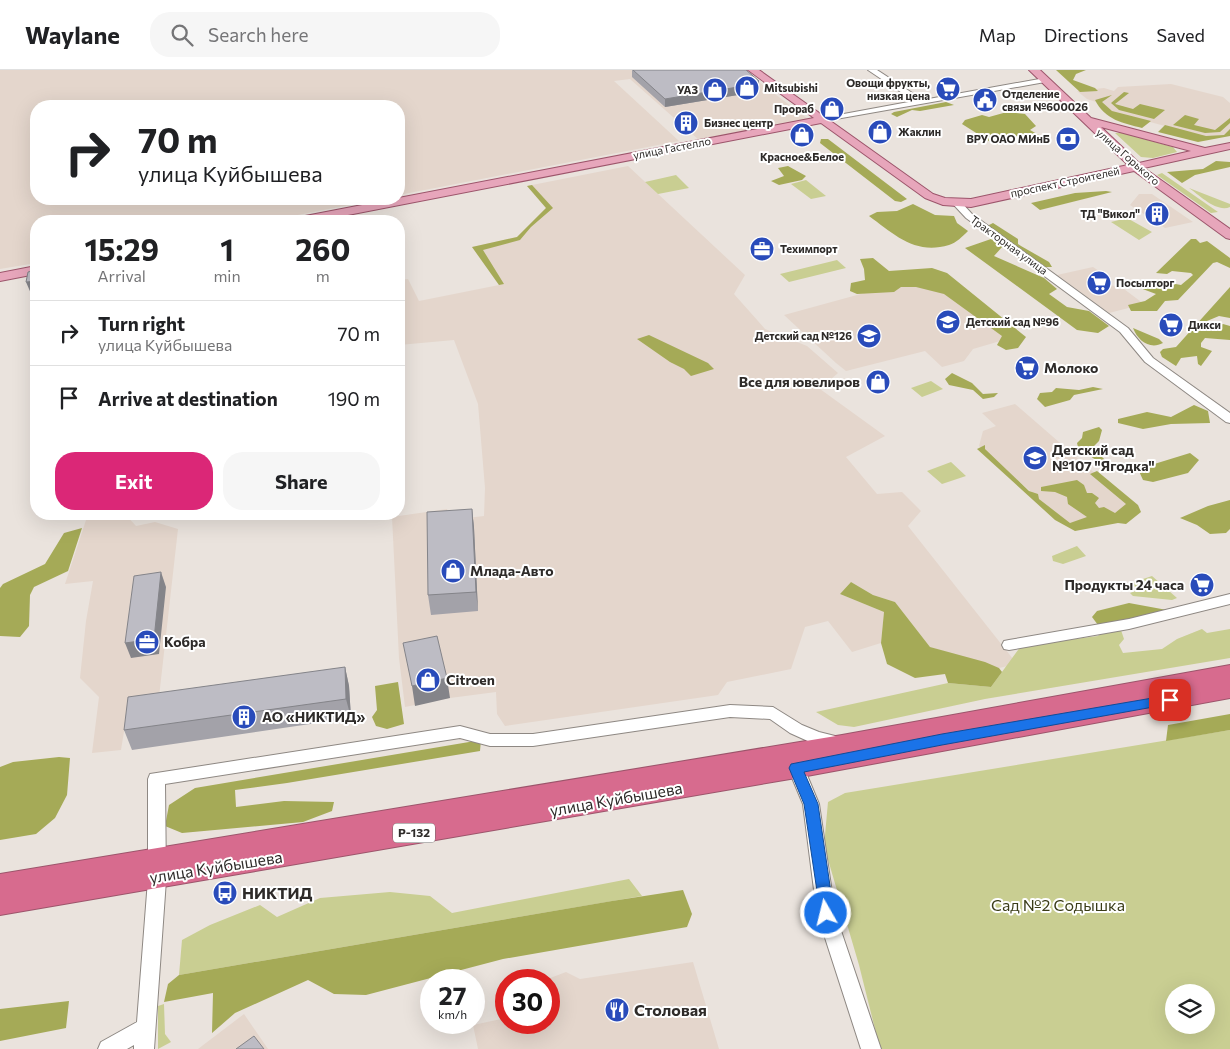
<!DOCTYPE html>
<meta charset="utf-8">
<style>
body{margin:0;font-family:Commissioner,sans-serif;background:#f6f6f6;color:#202124;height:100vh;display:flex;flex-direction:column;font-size:19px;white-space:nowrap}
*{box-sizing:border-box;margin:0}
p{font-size:16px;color:#757577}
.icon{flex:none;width:28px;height:28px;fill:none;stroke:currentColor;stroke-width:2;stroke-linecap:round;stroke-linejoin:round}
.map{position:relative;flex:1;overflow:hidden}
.panel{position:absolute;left:30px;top:145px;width:375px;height:305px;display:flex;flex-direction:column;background:#fff;border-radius:20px;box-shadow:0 5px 20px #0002}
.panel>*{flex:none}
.guide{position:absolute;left:30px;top:30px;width:375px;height:105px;border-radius:20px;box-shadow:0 5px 20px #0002;background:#fff;color:#202124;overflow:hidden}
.tools{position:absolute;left:1165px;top:914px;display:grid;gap:10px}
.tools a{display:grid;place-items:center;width:50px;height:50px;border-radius:50%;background:#fff;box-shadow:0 5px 20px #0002;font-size:25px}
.speed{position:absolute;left:420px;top:899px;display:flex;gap:10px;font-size:25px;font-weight:700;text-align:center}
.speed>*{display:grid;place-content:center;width:65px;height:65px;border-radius:50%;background:#fff;box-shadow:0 5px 20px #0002;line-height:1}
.speed small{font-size:12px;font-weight:400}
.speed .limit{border:8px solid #d22;background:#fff;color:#111}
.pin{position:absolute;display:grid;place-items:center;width:42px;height:42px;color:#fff;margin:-21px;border-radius:10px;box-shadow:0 2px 8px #0006}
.me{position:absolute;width:55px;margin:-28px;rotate:352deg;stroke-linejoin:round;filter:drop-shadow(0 0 4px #0008)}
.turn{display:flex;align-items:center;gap:18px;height:105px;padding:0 25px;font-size:22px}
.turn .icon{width:65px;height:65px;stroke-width:2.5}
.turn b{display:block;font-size:35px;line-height:42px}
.eta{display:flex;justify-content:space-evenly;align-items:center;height:85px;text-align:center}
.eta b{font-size:30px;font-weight:700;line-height:35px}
.button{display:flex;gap:10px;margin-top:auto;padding:10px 25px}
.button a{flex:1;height:58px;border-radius:20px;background:#db2777;color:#fff;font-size:20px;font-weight:700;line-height:58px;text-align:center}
.button a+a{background:#f6f6f6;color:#202124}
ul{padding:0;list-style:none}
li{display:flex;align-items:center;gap:15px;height:65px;padding:0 25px;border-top:1px solid #e0e0e0}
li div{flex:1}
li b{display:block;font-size:19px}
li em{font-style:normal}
header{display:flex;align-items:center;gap:30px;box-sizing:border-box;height:70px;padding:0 25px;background:#fff;border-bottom:1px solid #e0e0e0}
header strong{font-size:24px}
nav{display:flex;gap:28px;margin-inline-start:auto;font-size:18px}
.search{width:350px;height:45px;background:#f6f6f6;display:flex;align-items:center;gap:12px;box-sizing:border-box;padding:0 18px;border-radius:20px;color:#757577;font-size:19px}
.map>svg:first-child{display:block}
.built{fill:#e4d6cc}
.green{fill:#c9ce92;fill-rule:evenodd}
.forest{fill:#a5aa57}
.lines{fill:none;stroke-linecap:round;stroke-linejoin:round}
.minor-casing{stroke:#8e8883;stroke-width:2}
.major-casing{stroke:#9c556b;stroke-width:2}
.highway-casing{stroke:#9c556b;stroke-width:2}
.minor{fill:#fff;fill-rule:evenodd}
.major{fill:#e7a6bb;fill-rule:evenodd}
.highway{fill:#d76b8e;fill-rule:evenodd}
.wall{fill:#a3a2a9}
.shaded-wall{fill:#848489}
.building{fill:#bdbcc4;stroke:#848489}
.route{fill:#1a73e8;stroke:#114b97}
.labels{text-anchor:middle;stroke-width:4;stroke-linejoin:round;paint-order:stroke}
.far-poi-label{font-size:11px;font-weight:bold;fill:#2e2b29;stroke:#fff;text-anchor:start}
.far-street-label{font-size:11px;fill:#2e2b29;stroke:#fff}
.shield{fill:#fff;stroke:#6d6b69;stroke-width:1}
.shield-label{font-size:12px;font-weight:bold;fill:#2e2b29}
.poi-label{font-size:14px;font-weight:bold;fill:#2e2b29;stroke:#fff;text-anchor:start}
.near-street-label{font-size:16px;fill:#2e2b29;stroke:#fff}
.near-poi-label{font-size:16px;font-weight:bold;fill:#2e2b29;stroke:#fff;text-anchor:start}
.near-park-label{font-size:16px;fill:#3a3c18;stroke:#fff}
</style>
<header>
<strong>Waylane</strong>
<div class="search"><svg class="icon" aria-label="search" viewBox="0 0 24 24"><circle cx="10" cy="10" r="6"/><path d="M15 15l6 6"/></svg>Search here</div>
<nav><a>Map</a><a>Directions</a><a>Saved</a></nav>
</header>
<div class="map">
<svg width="1230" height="979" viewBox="0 0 1230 979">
<rect width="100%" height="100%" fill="#eae3dd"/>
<!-- built -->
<path class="built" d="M 0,0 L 743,0 L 808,49 L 699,70 L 630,9 L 614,11 L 679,71 L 399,125 L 399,36 L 36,36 L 36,129 L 380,129 L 267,151 L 36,151 L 36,193 L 0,199 Z
M 1171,14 L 1223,27 L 1230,33 L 1230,63 L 1227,66 L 1206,67 L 1109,41 L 1099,33 L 1087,29 L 1077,21 L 1104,18 L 1114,21 L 1118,17 Z
M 628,96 L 745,205 L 734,224 L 765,259 L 807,276 L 838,303 L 820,319 L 885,366 L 846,387 L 877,424 L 902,422 L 921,441 L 908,456 L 1017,594 L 999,598 L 930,577 L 895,532 L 873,525 L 851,512 L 840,524 L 884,542 L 881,573 L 852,582 L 828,551 L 805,557 L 791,599 L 727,612 L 718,625 L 505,656 L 497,644 L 496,622 L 450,628 L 405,637 L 399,588 L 392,447 L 447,439 L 450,450 L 484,446 L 485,418 L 478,334 L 454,270 L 399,275 L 399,210 L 408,209 L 419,231 L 499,215 L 472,177 L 517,167 L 546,138 L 527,116 Z
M 1139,124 L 1152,124 L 1193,152 L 1165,158 L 1130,135 Z
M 1093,197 L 1111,209 L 1107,214 L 1124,219 L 1144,234 L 1109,243 L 1057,205 Z
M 930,205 L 1014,267 L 973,279 L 964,291 L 942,297 L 925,281 L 846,301 L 836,293 L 784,245 Z
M 1015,334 L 1135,438 L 1072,458 L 979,376 L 983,361 L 996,356 L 982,343 Z
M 88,444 L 125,444 L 136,456 L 155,452 L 178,459 L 159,627 L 128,637 L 121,680 L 92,683 L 99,627 L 80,608 L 86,551 L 93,511 L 65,514 Z
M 693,892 L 719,979 L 478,979 L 473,955 L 506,948 L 506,952 L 549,952 L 549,910 L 545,910 L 566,902 L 580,909 Z
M 244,944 L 268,979 L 198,979 Z"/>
<!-- green -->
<path class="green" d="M 1115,63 L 1122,63 L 1173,77 L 1177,82 L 1153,88 L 1141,87 Z
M 1162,103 L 1218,142 L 1211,143 L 1157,105 Z
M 676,105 L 689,118 L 658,124 L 645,112 Z
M 806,110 L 826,126 L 811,129 L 791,114 Z
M 1189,118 L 1230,134 L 1230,137 C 1217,143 1199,125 1189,118 Z
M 1127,148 L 1152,162 L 1139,170 L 1111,152 Z
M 837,190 L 846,198 L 789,212 L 780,204 Z
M 931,311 L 943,319 L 922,327 L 911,318 Z
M 951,392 L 966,406 L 942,414 L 927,401 Z
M 1077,476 L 1086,486 L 1063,494 L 1053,491 L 1052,486 Z
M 1152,506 L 1177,528 L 1172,530 L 1133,526 L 1130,523 L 1138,520 L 1131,513 Z
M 1202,559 L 1207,563 L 1230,559 L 1230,588 L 985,629 L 854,657 L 838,655 L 816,642 L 948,613 L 991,617 L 1021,576 L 1098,566 L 1101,562 L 1121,560 L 1124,569 L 1119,575 L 1123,583 L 1162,579 L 1177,569 Z
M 1230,660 L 1230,979 L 880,979 L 859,895 L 824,776 L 828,732 L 845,723 ZM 1174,922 L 1206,922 L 1206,955 L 1174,955 Z
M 629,809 L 642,826 L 179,905 L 182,870 L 210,855 L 260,835 L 277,847 L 320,828 L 390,822 L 430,826 L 452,843 Z
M 164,934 L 165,964 L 171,972 L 158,979 L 158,936 Z"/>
<!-- forest -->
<path class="forest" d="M 1056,0 L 1086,0 L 1076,4 L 1073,10 L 1095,18 L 1098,21 L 1080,22 Z
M 1124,22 L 1129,23 L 1115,34 L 1133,39 L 1140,34 L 1165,40 L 1154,49 L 1119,40 L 1111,33 Z
M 1112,25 L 1102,32 L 1112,41 L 1151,51 L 1142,58 C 1123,53 1105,50 1095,30 Z
M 946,32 L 954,35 L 920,41 L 912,40 L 897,47 L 891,44 L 894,42 Z
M 1007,42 L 1025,44 L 1036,56 L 1030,60 L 1044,68 L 1040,69 L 1029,64 L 996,70 L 998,75 L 992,73 L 962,54 L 965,50 L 982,45 L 989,47 Z
M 1185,45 L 1199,49 L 1194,55 L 1215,60 L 1230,48 L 1230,53 L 1220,62 L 1205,63 L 1173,55 Z
M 1165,55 L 1206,66 L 1224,65 L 1230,59 L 1230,66 L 1198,72 L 1158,62 Z
M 821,69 L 828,69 L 907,129 L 901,132 L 895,131 L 820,73 Z
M 1216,91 L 1230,92 L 1230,97 L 1195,105 L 1182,113 L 1167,102 L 1203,99 Z
M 788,96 L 806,106 L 802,110 L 779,115 L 771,111 L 784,106 L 778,98 Z
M 532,115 L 553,138 L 531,157 L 520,170 L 483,180 L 504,214 L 499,215 L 472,177 L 517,167 L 546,138 L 527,116 Z
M 1106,121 L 1112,122 L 1040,140 L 1031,133 L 1075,123 Z
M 913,134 L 935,145 L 954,146 L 957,153 L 968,161 C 963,166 956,173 949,175 C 915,185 895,165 869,146 L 877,142 L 897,141 Z
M 993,153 L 1018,169 L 1018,174 L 1021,176 L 1049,192 L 1052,197 L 1043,197 L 987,156 Z
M 991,169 L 1003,176 L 994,186 L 1044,208 L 1057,219 L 1049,224 L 1067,237 L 1089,241 L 1109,256 L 1098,263 L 1077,260 L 965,178 Z
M 1191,169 L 1196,169 L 1200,173 L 1207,171 L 1230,188 L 1230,198 L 1217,192 L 1213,193 L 1178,230 L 1165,231 L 1157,241 L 1131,241 L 1128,235 L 1145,231 L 1156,224 L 1140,218 C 1151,208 1168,213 1181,215 L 1193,205 L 1191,203 L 1172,201 L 1167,204 L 1156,203 Z
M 873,188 L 889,201 L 932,198 L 947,203 L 1026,267 L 1018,278 L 1006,280 L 997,275 L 1002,266 L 944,224 L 916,217 L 901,217 L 894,222 L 857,224 L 850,221 L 851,213 L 865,210 L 864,199 L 860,189 Z
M 1230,217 L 1230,248 L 1219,246 L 1207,251 L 1212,257 L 1216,257 L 1223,254 L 1230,256 L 1230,270 L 1205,268 L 1201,273 L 1201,277 L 1212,281 L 1201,296 L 1198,294 L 1197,286 L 1181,288 L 1176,296 L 1162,287 L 1160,282 L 1163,279 L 1176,277 Z
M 1133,258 L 1159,269 L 1163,273 C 1150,280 1138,271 1133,258 Z
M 649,265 L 708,293 L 714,299 L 691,306 L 684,299 L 670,292 L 637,269 Z
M 952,303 L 972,313 L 983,324 L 998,323 L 994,327 L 983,329 L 973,320 L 949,315 L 945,309 Z
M 1093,317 L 1103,319 L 1074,325 L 1070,330 L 1045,337 L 1037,329 L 1040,323 L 1052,322 L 1056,318 L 1079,320 Z
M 1194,335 L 1208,341 L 1210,353 L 1171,354 L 1143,359 L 1118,353 L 1118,349 L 1147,342 L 1171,347 Z
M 1099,357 L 1102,360 L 1099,371 L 1092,378 L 1113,397 L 1108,399 L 1078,377 L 1077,373 L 1082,368 L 1083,362 Z
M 985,375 L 985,379 L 1029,421 L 1038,424 L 1039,429 L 1070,453 L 1087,447 L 1068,434 L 1067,427 L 1055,422 L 1041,421 L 1041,417 L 1077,410 L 1084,415 L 1087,423 L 1092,423 L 1099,428 L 1095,433 L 1099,438 L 1104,437 L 1115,443 L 1126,434 L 1090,404 L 1097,401 L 1138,435 L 1141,442 L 1126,454 L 1118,453 L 1075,461 L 1055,450 L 977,379 Z
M 1190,383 L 1199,390 L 1188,403 L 1153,412 L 1143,410 L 1138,399 Z
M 1230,430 L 1230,459 L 1226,463 L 1210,464 L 1197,455 L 1180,448 L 1208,436 Z
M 82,458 L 68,501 L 34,517 L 30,525 L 29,556 L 20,567 L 0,566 L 0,518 L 3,514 L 45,494 L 64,463 Z
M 851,512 L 873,525 L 895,532 L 930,577 L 985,592 L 999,598 L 1002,602 L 991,617 L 948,613 L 945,604 L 915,608 L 887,594 L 881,573 L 884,542 L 840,524 Z
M 1129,533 L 1167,540 L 1106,556 L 1098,555 L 1092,547 L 1097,541 Z
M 398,612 L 404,654 L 387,659 L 376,656 L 372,647 L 377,640 L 375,616 Z
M 1230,644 L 1230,660 L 1166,671 L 1168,655 Z
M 481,670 L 480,681 L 287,713 L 235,720 L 236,737 L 284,731 L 334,732 L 332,741 L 303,752 L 182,763 L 165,756 L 169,735 L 195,718 Z
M 59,687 L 70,688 L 67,725 L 55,748 L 36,764 L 0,770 L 0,697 L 13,692 Z
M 683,820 L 692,844 L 687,857 L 503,889 L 366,925 L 334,924 L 308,910 L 235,943 L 212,963 L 213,923 L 164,932 L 168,914 L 179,905 L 612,831 Z
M 69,931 L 66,958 L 0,971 L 0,939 Z"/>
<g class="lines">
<defs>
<path id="minor" d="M 868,0 L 877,0 L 923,30 L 1045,8 L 1049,10 L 1045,12 L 819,52 L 819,48 L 822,48 L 914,31 Z
M 957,130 L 960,131 L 972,144 L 1128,258 L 1153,288 L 1230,343 L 1230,353 L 1226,352 L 1145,292 L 1120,262 L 966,148 L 952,133 Z
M 1230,524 L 1230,534 L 1129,559 L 1009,580 L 1004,579 L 1002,575 L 1004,571 L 1009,570 L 1129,549 Z
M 730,635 L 773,637 L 802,655 L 819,662 L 843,668 L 845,673 L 843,678 L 837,679 L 810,672 L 790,663 L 770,649 L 730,647 L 533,676 L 490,676 L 460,668 L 165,714 L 166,810 L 154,979 L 134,979 L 134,975 L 127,979 L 98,979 L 101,972 L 137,952 L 148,810 L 148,709 L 150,704 L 460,656 L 490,664 L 533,664 Z
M 796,691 L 802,693 L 819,734 L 835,843 L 881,979 L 861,979 L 817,843 L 803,734 L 788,698 L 790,693 Z"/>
<path id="major" d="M 748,0 L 759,0 L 933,124 L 945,128 L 971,129 L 1128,95 L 1029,0 L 1040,0 L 1091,48 L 1205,78 L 1230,73 L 1230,79 L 1144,98 L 1230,159 L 1230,169 L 1226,168 L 1134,101 L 971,137 L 943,135 L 925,128 L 821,53 L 317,151 L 294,151 L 300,147 L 814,48 ZM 1101,57 L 1191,81 L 1139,93 Z
M 36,196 L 36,204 L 0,211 L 0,203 Z"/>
<path id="highway" d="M 1230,595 L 1230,628 L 796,708 L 0,845 L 0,804 L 842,665 Z"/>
</defs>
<!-- minor casing -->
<use href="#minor" class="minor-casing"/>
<!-- major casing -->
<use href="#major" class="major-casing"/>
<!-- highway casing -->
<use href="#highway" class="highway-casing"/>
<!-- minor -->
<use href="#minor" class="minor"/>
<!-- major -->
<use href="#major" class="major"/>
<!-- highway -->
<use href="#highway" class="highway"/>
</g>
<!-- wall -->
<path class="wall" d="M 632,0 L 746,0 L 759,11 L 759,18 L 750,20 L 750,23 L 665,37 L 632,7 Z
M 472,439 L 474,458 L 478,541 L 431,545 L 428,525 Z
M 345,597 L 349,616 L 351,648 L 132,680 L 124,660 Z"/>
<!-- shaded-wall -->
<path class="shaded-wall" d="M 759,11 L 759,18 L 750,20 L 750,23 L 665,37 L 665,29 Z
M 36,211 L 36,225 L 32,226 L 26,212 Z
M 472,439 L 474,458 L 478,541 L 476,522 Z
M 161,502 L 166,517 L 159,584 L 131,588 L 125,573 Z
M 345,597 L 349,616 L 351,648 L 346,629 Z
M 447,608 L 450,628 L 415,636 L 412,616 Z"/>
<!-- building -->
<path class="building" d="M 633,0 L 746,0 L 759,11 L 747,13 L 750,15 L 665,29 Z
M 36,200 L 36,211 L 26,212 L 28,202 Z
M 472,439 L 476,522 L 428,525 L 427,442 Z
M 161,502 L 154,569 L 125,573 L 134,506 Z
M 437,566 L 447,608 L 412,616 L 403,573 Z
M 345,597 L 346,629 L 124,660 L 128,627 Z
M 254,966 L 264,979 L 236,979 Z"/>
<!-- route -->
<path class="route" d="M 1170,625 L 1175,626 L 1177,630 L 1175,633 L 1170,634 L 942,675 L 804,702 L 818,734 L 834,843 L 832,848 L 826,850 L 821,848 L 804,734 L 789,698 L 791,694 L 942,664 Z"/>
<!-- icons -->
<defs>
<symbol id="shop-disc" viewBox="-11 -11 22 22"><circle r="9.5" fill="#294bba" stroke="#fff"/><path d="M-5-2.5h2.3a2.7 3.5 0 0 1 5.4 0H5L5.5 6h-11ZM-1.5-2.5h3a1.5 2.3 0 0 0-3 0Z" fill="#fff"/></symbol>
<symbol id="supermarket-disc" viewBox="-11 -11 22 22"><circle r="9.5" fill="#294bba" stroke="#fff"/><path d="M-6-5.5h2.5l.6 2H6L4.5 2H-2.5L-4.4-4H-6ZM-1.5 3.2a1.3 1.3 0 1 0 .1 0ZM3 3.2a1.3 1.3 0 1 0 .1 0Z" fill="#fff"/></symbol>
<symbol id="civic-disc" viewBox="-11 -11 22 22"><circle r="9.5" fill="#294bba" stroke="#fff"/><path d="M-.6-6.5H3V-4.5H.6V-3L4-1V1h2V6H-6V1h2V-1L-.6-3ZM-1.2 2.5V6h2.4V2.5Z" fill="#fff"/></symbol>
<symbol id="building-disc" viewBox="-11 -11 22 22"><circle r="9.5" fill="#294bba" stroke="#fff"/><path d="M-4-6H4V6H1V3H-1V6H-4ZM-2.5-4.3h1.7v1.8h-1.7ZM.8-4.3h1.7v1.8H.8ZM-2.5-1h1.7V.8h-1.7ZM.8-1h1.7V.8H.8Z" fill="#fff"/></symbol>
<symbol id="bank-disc" viewBox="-11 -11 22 22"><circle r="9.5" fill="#294bba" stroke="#fff"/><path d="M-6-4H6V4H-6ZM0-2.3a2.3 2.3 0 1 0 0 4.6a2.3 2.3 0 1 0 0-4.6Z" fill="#fff"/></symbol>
<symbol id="office-disc" viewBox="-11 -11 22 22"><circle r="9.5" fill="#294bba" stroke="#fff"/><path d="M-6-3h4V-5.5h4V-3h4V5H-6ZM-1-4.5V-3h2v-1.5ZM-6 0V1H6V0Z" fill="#fff"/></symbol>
<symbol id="school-disc" viewBox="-11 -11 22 22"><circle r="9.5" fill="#294bba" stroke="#fff"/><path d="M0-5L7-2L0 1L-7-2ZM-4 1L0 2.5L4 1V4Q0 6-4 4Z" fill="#fff"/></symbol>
<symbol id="bus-disc" viewBox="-11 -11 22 22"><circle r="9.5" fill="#294bba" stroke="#fff"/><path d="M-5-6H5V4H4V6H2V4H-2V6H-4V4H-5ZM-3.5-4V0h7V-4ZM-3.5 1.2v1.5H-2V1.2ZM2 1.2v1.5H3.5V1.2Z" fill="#fff"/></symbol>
<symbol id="restaurant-disc" viewBox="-11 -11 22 22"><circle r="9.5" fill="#294bba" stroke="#fff"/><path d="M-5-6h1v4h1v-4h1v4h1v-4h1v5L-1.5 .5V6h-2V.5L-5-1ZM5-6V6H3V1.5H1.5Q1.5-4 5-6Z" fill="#fff"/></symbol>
</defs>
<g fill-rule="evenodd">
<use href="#shop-disc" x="733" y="4" width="28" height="28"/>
<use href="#supermarket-disc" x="934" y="5" width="28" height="28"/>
<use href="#shop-disc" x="701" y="6" width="28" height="28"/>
<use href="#civic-disc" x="971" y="16" width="28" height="28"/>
<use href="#shop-disc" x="818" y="25" width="28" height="28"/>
<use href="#building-disc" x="672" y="39" width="28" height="28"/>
<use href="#shop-disc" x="866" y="48" width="28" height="28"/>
<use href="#shop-disc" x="788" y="51" width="28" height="28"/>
<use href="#bank-disc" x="1054" y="55" width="28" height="28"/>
<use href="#building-disc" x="1143" y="130" width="28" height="28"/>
<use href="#office-disc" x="748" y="165" width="28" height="28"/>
<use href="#supermarket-disc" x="1085" y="199" width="28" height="28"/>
<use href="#school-disc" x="934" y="238" width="28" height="28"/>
<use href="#supermarket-disc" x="1157" y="241" width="28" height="28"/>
<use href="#school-disc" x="855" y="252" width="28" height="28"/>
<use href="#supermarket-disc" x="1013" y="284" width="28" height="28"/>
<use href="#shop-disc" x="864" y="298" width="28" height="28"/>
<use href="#school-disc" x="1021" y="374" width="28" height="28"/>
<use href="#shop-disc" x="439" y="487" width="28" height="28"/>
<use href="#supermarket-disc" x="1188" y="501" width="28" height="28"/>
<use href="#office-disc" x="133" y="558" width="28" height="28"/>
<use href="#shop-disc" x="414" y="596" width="28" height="28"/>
<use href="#building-disc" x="230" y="633" width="28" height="28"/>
<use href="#bus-disc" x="211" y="809" width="28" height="28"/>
<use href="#restaurant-disc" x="603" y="926" width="28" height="28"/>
</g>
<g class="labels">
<!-- far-poi labels -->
<g class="far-poi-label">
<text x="930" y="17" text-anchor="end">Овощи фрукты,<tspan x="930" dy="13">низкая цена</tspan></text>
<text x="764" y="22">Mitsubishi</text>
<text x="698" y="24" text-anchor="end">УАЗ</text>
<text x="1002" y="28">Отделение<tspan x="1002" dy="13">связи №600026</tspan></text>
<text x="814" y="43" text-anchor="end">Прораб</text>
<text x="704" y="57">Бизнес центр</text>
<text x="898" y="66">Жаклин</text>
<text x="1050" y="73" text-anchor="end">ВРУ ОАО МИнБ</text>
<text x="802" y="91" text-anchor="middle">Красное&amp;Белое</text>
<text x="1140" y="148" text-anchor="end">ТД "Викол"</text>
<text x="780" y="183">Техимпорт</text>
<text x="1116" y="217">Посылторг</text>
<text x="966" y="256">Детский сад №96</text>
<text x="1188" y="259">Дикси</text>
<text x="852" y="270" text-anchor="end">Детский сад №126</text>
</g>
<!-- far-street labels -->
<g class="far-street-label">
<text transform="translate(672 78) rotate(-11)" y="4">улица Гастелло</text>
<text transform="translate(1128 87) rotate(41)" y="4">улица Горького</text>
<text transform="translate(1065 112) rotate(-12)" y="4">проспект Строителей</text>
<text transform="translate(1009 175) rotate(36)" y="4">Тракторная улица</text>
</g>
<!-- shield labels -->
<rect class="shield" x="393" y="753.5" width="42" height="19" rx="4"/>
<g class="shield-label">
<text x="414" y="767">Р-132</text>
</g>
<!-- poi labels -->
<g class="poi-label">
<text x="1044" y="303">Молоко</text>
<text x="860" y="317" text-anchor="end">Все для ювелиров</text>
<text x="1052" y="385">Детский сад<tspan x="1052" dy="16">№107 "Ягодка"</tspan></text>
<text x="470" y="506">Млада-Авто</text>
<text x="1184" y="520" text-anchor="end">Продукты 24 часа</text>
<text x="164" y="577">Кобра</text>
<text x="446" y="615">Citroen</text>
<text x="262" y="652">АО «НИКТИД»</text>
</g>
<!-- near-street labels -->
<g class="near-street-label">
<text transform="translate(616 729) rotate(-10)" y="6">улица Куйбышева</text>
<text transform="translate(216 797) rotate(-9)" y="6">улица Куйбышева</text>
</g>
<!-- near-poi labels -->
<g class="near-poi-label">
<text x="242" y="829">НИКТИД</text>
<text x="634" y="946">Столовая</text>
</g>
<!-- near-park labels -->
<g class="near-park-label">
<text x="1058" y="841">Сад №2 Содышка</text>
</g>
</g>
</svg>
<div class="tools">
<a><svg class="icon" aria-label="layers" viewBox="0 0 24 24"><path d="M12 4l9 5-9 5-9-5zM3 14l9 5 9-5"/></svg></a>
</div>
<div class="speed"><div>27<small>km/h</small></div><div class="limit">30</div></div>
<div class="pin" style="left:1170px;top:630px;background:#d93025"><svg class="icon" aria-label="arrive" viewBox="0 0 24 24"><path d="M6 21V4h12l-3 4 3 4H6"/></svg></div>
<svg class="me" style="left:826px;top:843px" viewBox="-20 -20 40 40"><circle r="17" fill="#1a73e8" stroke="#fff" stroke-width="3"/><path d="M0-11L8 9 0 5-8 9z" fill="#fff"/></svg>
<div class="guide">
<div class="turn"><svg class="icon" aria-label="right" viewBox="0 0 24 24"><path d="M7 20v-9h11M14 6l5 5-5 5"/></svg><div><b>70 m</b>улица Куйбышева</div></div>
</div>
<section class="panel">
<div class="eta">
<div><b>15:29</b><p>Arrival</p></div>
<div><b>1</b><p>min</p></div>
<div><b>260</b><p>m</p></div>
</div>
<ul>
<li><svg class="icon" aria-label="right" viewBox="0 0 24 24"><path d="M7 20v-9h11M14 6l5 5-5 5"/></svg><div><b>Turn right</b><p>улица Куйбышева</p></div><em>70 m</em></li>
<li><svg class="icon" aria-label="arrive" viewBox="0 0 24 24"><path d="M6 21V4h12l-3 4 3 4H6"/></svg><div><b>Arrive at destination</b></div><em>190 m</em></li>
</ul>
<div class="button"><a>Exit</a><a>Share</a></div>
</section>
</div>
